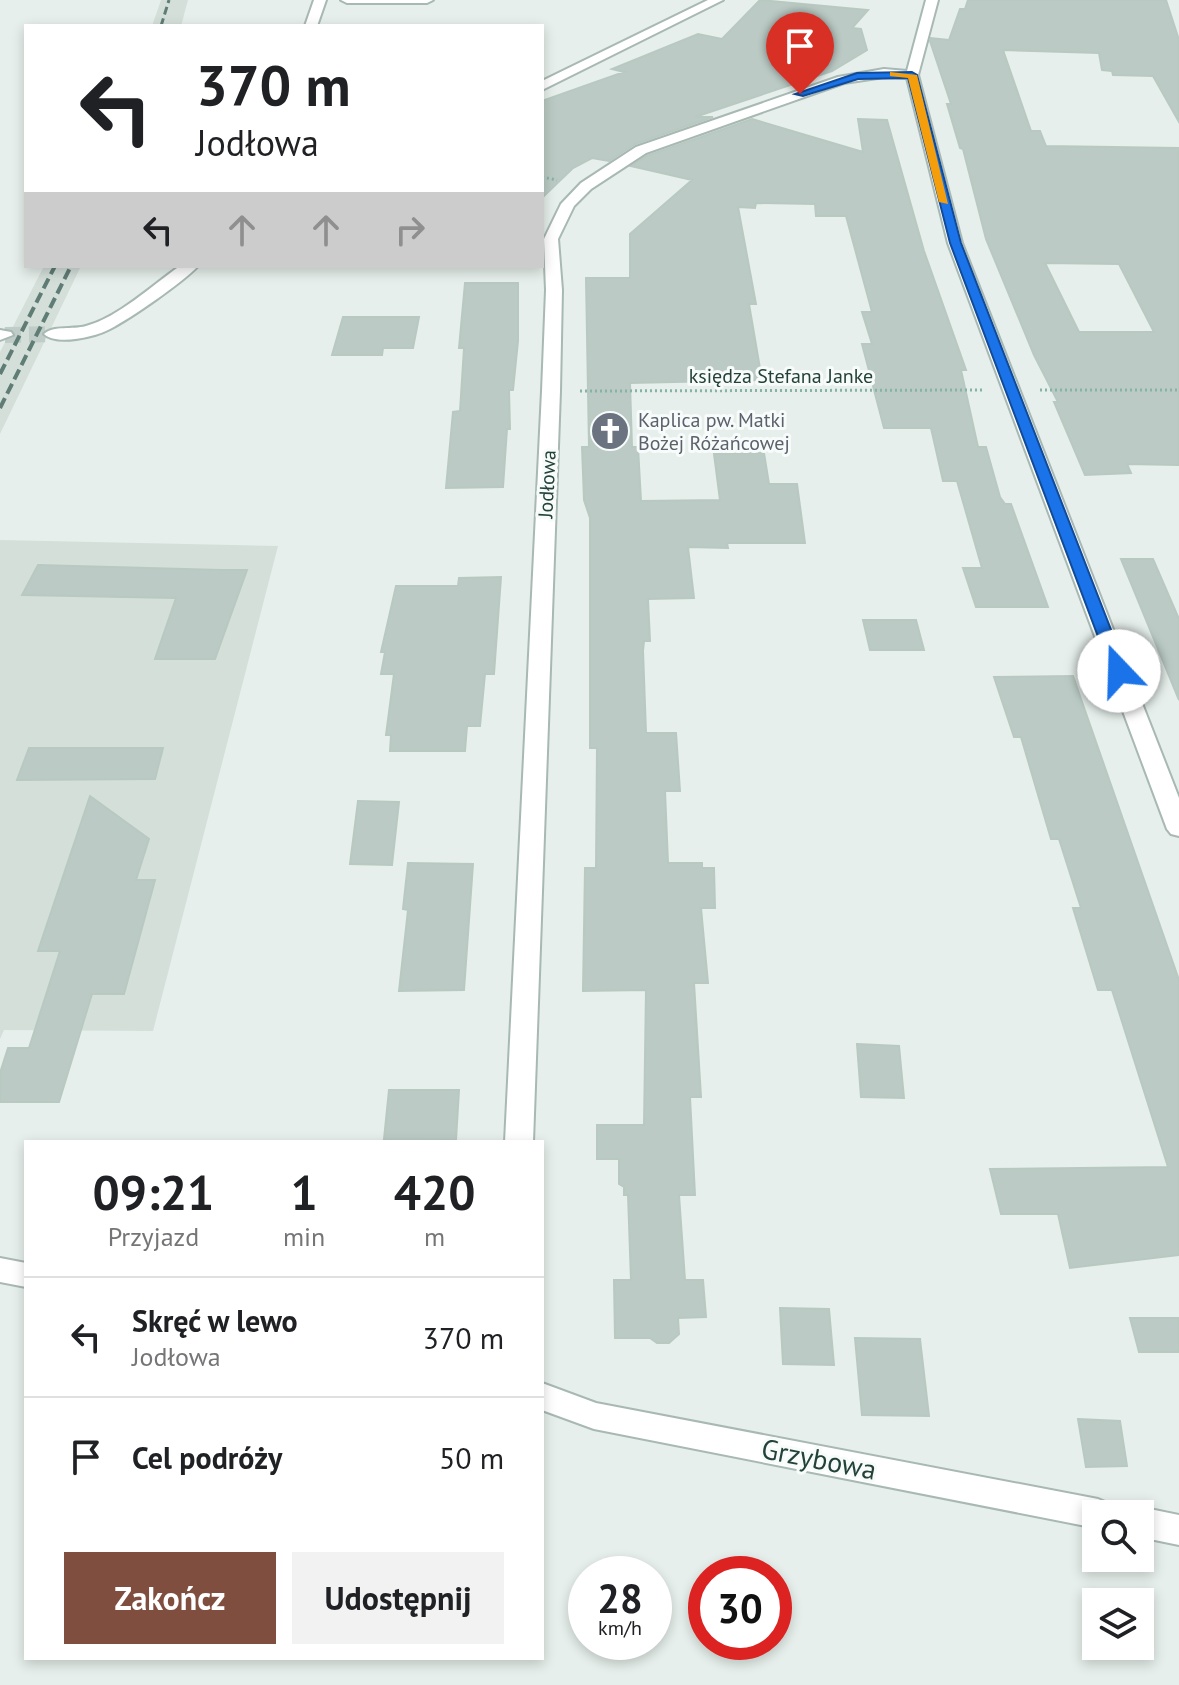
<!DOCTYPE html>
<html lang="pl">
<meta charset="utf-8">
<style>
body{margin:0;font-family:"PT Sans",sans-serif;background:#f2f2f2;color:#202124;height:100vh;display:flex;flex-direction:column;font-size:30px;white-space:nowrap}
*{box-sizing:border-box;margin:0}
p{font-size:26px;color:#757577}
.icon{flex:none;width:44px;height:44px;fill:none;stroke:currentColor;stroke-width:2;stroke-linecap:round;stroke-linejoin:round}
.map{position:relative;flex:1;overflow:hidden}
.panel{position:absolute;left:24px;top:1140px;width:520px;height:520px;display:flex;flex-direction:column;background:#fff;border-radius:0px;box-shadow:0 4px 12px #0003}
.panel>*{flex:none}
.hud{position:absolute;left:24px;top:24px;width:520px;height:244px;border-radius:0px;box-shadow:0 4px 12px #0003;background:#fff;color:#202124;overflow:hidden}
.tools{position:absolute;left:1082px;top:1500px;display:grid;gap:16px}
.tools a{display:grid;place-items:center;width:72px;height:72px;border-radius:0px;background:#fff;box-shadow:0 4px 12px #0003;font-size:40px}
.speed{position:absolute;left:568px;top:1556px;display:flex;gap:16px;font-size:40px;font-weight:700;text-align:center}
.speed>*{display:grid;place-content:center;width:104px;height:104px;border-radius:50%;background:#fff;box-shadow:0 4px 12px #0003;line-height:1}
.speed small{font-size:20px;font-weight:400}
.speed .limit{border:12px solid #d22;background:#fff;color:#111}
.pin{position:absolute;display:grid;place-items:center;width:68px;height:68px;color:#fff;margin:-82px -34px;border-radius:50% 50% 50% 0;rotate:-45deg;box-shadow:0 0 8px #0007}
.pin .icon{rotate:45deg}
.me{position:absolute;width:88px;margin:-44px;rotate:339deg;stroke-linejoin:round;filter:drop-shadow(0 0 6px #0008)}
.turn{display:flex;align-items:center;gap:28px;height:168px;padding:0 40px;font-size:36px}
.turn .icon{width:104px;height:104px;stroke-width:2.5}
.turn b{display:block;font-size:56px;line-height:68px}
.lanes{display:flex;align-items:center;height:76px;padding:0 40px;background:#0003;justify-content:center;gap:40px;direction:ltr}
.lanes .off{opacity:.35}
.eta{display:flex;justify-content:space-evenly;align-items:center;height:136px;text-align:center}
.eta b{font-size:48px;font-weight:800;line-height:56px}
.cta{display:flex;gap:16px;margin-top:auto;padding:16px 40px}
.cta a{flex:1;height:92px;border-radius:0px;background:#7f4e3f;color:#fff;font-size:32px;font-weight:800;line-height:92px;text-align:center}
.cta a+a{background:#f2f2f2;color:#202124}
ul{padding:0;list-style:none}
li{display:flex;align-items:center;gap:24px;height:120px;padding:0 40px;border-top:2px solid #e0e0e0}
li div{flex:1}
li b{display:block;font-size:30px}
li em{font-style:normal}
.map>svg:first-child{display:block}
.built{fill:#d4dfda}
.building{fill:#bbcac4;stroke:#b8c9c2;stroke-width:2;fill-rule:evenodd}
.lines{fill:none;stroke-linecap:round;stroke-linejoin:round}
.minor-tunnel{stroke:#bfccc8;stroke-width:16;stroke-dasharray:16 8;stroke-linecap:butt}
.minor-casing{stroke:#a8b8b2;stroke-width:4}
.path{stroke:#86b3a5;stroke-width:3;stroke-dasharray:2 3;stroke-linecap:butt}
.minor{fill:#fff;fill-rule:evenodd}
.rail-far1{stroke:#5f7d75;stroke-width:3;stroke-dasharray:8 4;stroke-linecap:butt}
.rail{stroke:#5f7d75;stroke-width:4;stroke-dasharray:11 5;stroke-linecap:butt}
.route{fill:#1a73e8;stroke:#114b97;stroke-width:2}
.slow{fill:#f59e0b}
.labels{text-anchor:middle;stroke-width:6;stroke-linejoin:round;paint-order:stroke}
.far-street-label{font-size:20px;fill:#24423a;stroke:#f7fbf9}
.far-worship-label{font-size:20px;fill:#5b616d;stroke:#f7fbf9;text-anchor:start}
.near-street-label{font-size:28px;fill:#24423a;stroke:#f7fbf9}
</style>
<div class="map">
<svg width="1179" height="1685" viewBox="0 0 1179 1685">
<rect width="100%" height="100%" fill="#e6efeb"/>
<!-- built -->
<path class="built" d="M 161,0 L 188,0 L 181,26 L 152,26 Z
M 44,266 L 81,266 L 0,434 L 0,352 Z
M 0,540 L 278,546 L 153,1031 L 4,1030 L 0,1039 Z"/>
<!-- building -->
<path class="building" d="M 760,0 L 868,10 L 852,28 L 861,29 L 867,50 L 832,71 L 695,117 L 713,117 L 635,144 L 609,161 L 592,158 L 573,168 L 542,198 L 542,101 L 624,72 L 612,69 L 698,34 L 722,39 Z
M 968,0 L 1166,0 L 1179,40 L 1179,122 L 1153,76 L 1113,75 L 1112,71 L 1102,70 L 1099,53 L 1003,50 L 1031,131 L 1040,131 L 1046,146 L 1179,148 L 1179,465 L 1127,464 L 1131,473 L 1085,475 L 1054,402 L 1058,402 L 1034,355 L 986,239 L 963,149 L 960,148 L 947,104 L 951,104 L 930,41 L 931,38 L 949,40 L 960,9 L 965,9 ZM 1045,263 L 1119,264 L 1154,332 L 1079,332 Z
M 752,119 L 863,152 L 858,119 L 887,120 L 924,251 L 966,370 L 961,370 L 978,447 L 986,447 L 1000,497 L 1005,504 L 1011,504 L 1048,607 L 976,607 L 963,568 L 982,568 L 957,481 L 943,481 L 931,428 L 884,428 L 862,344 L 872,344 L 862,312 L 872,312 L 846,216 L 816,216 L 815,204 L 756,203 L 755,208 L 738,207 L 756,304 L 749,304 L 762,380 L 630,383 L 632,447 L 638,447 L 641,501 L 720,500 L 714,454 L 764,453 L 769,484 L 797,484 L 805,543 L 727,543 L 728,548 L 688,547 L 694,598 L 648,599 L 650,641 L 644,641 L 643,651 L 646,733 L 676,733 L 680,791 L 665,791 L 668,863 L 702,863 L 702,868 L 714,868 L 715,908 L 701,908 L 708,983 L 694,983 L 701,1097 L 690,1097 L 695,1195 L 679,1195 L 685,1280 L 703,1280 L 706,1317 L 678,1318 L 679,1334 L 669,1343 L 657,1343 L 650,1338 L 615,1338 L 614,1280 L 631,1280 L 628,1195 L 624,1195 L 624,1187 L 619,1184 L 619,1159 L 597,1159 L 597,1125 L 644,1125 L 646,990 L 583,991 L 585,868 L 596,868 L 597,748 L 590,748 L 590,518 L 584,500 L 582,447 L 589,447 L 586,278 L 630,278 L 630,234 L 692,180 L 631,166 L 647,156 Z
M 465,283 L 518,283 L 518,341 L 513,390 L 509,390 L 510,429 L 507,429 L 503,487 L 446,488 L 453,412 L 460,411 L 464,348 L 459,348 Z
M 343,317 L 419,317 L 413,348 L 383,348 L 382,355 L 332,355 Z
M 1121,559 L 1153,559 L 1179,619 L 1179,700 Z
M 38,565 L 222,570 L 247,570 L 215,659 L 155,659 L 176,598 L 22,595 Z
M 501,577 L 494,674 L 485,674 L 480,726 L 467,726 L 465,751 L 390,751 L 391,735 L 386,735 L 394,674 L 381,674 L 385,652 L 381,652 L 396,586 L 458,586 L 459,578 Z
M 863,620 L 916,620 L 924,650 L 870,650 Z
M 1073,676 L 1179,980 L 1179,1255 L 1070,1268 L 1058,1214 L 1001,1214 L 990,1169 L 1168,1167 L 1112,990 L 1098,990 L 1073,908 L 1081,908 L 1059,839 L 1051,839 L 1021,737 L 1014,737 L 994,677 Z
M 29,748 L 163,748 L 155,779 L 17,780 Z
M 90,796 L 149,839 L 136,880 L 155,880 L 124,994 L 92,994 L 59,1102 L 0,1102 L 0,1073 L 8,1048 L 29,1048 L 60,951 L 38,951 Z
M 358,801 L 399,802 L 392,865 L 350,864 Z
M 408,863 L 473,864 L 464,990 L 399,991 L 408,910 L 403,909 Z
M 857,1044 L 899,1046 L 904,1098 L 861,1097 Z
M 389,1090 L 459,1090 L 456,1140 L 384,1139 Z
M 780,1308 L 829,1309 L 834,1365 L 783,1364 Z
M 1130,1318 L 1179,1318 L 1179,1352 L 1139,1352 Z
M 855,1338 L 920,1339 L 929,1416 L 862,1415 Z
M 1078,1419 L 1120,1421 L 1127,1466 L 1086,1467 Z"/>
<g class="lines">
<!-- minor-tunnel -->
<path class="minor-tunnel" d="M 5,335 L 52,334"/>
<defs>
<path id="minor" d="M 314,0 L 326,0 L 317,26 L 305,26 Z
M 341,0 L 433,0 L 427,3 L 347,3 Z
M 708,0 L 723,0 L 542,90 L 542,81 Z
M 926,0 L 938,0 L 918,75 L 962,243 L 1179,798 L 1179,836 L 1171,834 L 1167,829 L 948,243 L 907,78 L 884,77 L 844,83 L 646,153 L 591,189 L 574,206 L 558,239 L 562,290 L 560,391 L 533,1142 L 505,1142 L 542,391 L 546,290 L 544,239 L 561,204 L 581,183 L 636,147 L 838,77 L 884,69 L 907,71 Z
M 180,266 L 198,266 C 182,283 131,318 110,329 C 95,337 57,346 44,334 C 54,325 72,330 86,326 C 119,317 151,286 180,266 Z
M 0,330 L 11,332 L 13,335 L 0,340 Z
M 0,1258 L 26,1263 L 26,1287 L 0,1282 Z
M 542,1383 L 596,1403 L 1098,1499 L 1110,1504 L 1115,1514 L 1096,1514 L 1096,1528 L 594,1429 L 542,1410 Z
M 1140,1507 L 1179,1515 L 1179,1545 L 1140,1537 L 1140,1514 L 1127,1514 Z"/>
</defs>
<!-- minor casing -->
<use href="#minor" class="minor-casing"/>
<!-- path -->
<path class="path" d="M 542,177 L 557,180
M 1040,390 L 1179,390
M 580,391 L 982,390"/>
<!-- minor -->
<use href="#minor" class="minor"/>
<!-- rail-far1 -->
<path class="rail-far1" d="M 161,26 L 169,0"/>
<!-- rail -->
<path class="rail" d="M 0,374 L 55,266
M 0,408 L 71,266"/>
</g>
<!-- route -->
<path class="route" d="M 912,72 L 917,75 L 961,243 L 1127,671 L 1125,674 L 1119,676 L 1111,671 L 950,243 L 908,78 L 858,79 L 803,96 L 795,94 L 857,73 Z"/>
<!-- slow -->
<path class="slow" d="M 890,72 L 917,75 L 948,204 L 939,202 L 908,78 L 890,76 Z"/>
<!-- icons -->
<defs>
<symbol id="church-disc" viewBox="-11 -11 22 22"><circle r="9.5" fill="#6b7280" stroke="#f7fbf9"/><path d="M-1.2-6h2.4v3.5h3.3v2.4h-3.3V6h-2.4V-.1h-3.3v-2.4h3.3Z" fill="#fff"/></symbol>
</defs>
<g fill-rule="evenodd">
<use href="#church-disc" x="588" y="409" width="44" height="44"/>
</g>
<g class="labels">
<!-- far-street labels -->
<g class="far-street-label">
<text x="781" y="383">księdza Stefana Janke</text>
<text transform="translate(547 484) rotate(-87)" y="7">Jodłowa</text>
</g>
<!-- far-worship labels -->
<g class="far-worship-label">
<text x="638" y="427">Kaplica pw. Matki<tspan x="638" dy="23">Bożej Różańcowej</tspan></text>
</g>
<!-- near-street labels -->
<g class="near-street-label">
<text transform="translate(819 1459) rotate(11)" y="10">Grzybowa</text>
</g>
</g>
</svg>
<div class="tools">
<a><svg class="icon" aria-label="search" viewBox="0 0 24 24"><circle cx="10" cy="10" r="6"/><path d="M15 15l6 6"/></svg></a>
<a><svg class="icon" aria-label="layers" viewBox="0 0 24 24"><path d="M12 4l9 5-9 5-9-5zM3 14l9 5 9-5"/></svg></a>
</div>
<div class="speed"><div>28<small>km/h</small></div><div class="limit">30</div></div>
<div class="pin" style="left:800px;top:94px;background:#d93025"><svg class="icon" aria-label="arrive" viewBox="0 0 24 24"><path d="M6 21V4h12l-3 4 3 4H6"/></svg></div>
<svg class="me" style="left:1119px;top:671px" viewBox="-20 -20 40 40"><circle r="19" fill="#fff"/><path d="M0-13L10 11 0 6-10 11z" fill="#1a73e8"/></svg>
<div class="hud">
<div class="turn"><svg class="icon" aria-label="left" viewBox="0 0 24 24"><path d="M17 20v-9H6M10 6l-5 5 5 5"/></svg><div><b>370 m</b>Jodłowa</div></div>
<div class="lanes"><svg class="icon" aria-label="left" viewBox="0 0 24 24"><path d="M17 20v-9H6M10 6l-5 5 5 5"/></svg><svg class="icon off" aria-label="ahead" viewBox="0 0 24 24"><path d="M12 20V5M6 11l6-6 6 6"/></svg><svg class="icon off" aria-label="ahead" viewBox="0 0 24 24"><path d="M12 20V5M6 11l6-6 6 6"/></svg><svg class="icon off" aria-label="right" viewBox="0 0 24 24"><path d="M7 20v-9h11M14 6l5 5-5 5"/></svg></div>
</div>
<section class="panel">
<div class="eta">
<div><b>09:21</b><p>Przyjazd</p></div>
<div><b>1</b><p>min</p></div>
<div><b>420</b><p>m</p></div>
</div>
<ul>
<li><svg class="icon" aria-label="left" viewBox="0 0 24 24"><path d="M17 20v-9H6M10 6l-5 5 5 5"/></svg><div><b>Skręć w lewo</b><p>Jodłowa</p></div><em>370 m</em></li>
<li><svg class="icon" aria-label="arrive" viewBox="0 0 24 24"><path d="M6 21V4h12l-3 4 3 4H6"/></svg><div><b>Cel podróży</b></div><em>50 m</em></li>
</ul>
<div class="cta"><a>Zakończ</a><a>Udostępnij</a></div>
</section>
</div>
